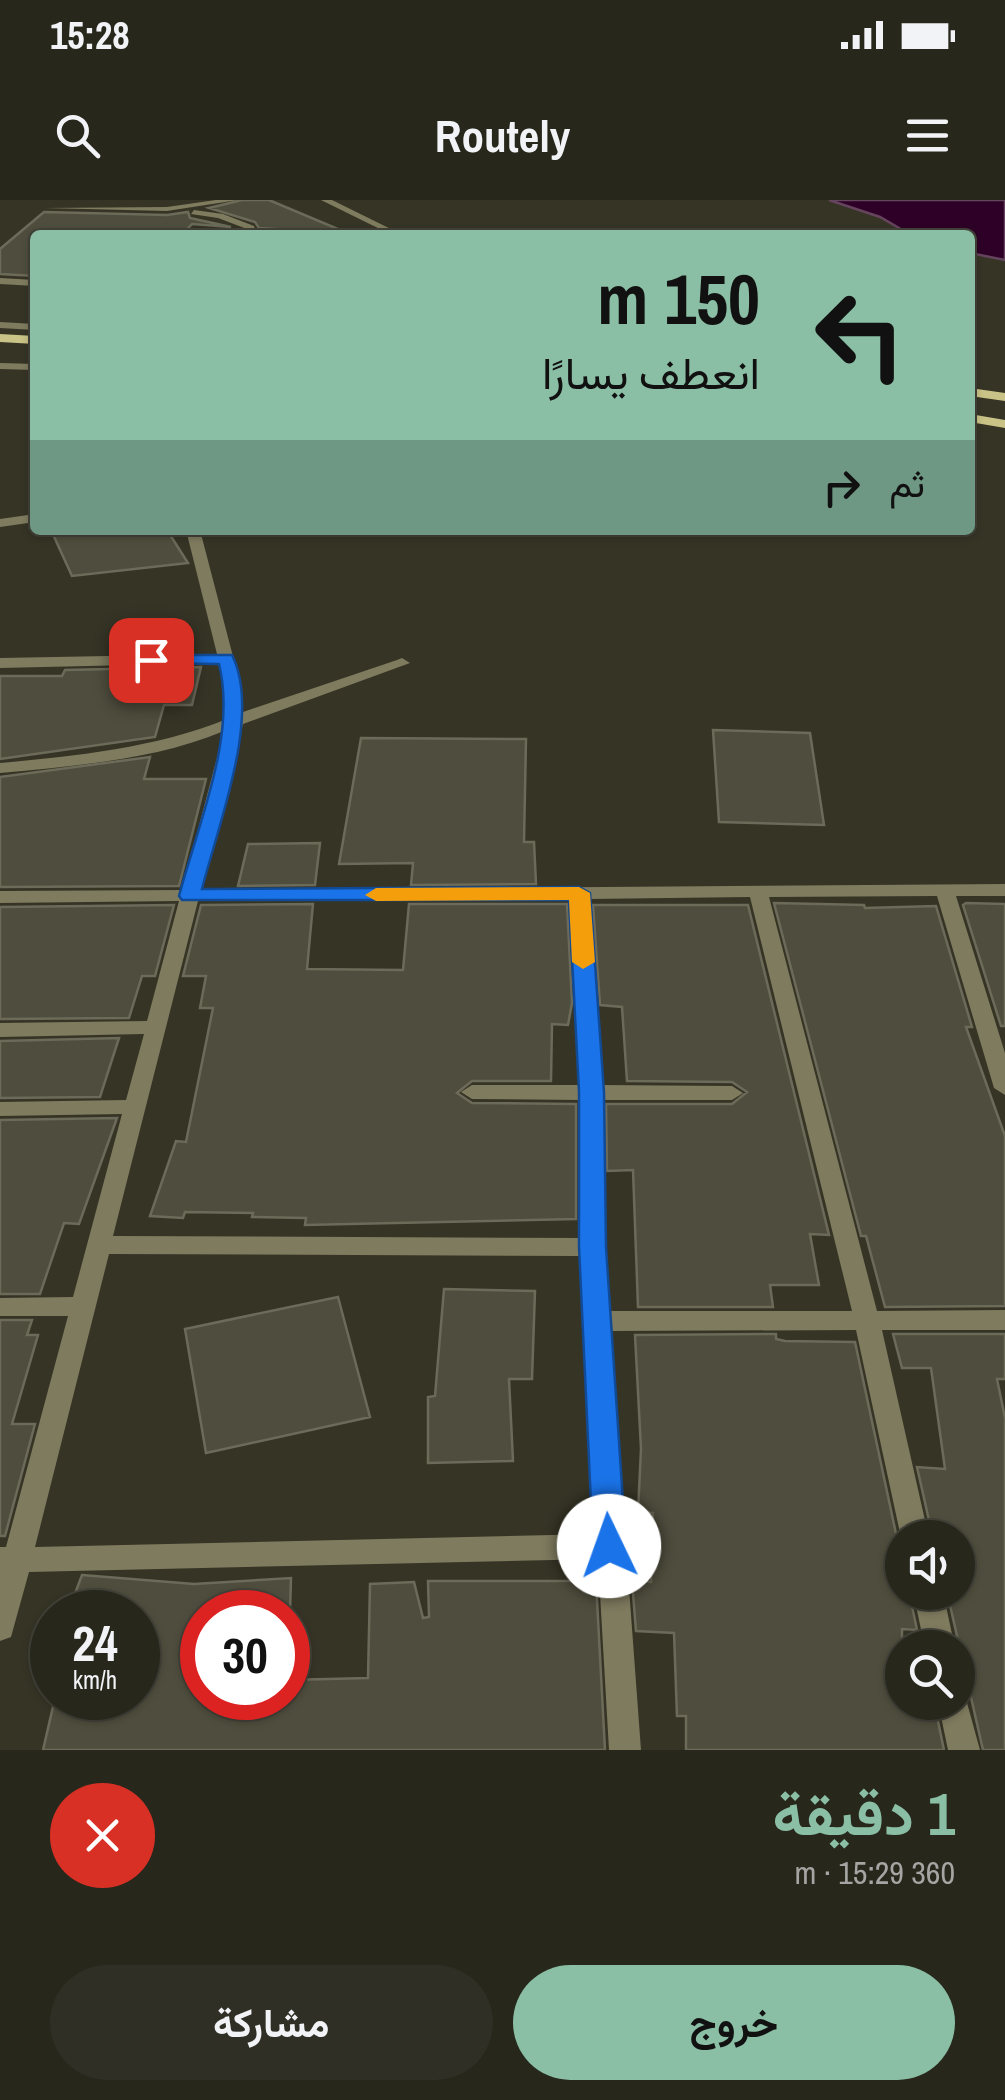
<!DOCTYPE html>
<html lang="ar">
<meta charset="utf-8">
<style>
body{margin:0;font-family:"Archivo Narrow",Vazirmatn,sans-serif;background:#302f25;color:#f1f3f6;direction:rtl;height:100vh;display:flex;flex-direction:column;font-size:38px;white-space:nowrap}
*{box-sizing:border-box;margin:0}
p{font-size:32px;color:#a5a5a3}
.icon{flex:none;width:55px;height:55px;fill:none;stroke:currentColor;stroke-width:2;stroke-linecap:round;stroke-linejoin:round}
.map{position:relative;height:1550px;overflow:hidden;direction:ltr}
.details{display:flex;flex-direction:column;background:#28271c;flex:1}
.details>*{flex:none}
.guide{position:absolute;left:30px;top:30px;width:945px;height:305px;border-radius:10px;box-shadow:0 2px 8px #0004,0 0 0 2px #44443b;direction:rtl;background:#8abfa5;color:#111;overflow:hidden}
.controls{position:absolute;left:885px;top:1320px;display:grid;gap:20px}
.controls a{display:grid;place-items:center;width:90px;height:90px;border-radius:50%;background:#28271c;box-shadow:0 2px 8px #0004,0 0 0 2px #44443b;font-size:50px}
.speed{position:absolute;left:30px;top:1390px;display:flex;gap:20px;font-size:50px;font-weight:700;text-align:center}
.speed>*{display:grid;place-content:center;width:130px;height:130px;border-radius:50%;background:#28271c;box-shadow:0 2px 8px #0004,0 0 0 2px #44443b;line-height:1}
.speed small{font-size:25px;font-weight:400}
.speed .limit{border:15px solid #d22;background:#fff;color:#111}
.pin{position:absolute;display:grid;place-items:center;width:85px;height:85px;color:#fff;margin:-42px;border-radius:20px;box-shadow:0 5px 15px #0006}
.me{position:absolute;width:110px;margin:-55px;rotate:357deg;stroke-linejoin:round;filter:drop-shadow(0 0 8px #0008)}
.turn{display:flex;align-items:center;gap:35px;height:210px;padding:0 50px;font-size:45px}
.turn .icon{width:130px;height:130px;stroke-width:2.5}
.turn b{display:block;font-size:70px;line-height:85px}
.then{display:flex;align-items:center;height:95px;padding:0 50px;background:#0003;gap:20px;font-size:38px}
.round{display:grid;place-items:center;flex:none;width:105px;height:105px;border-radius:52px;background:#302f25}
.summary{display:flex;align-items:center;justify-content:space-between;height:170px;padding:0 50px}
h1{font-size:60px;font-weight:700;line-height:75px;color:#8abfa5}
.button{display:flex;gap:20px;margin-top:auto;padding:20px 50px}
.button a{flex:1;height:115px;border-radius:60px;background:#8abfa5;color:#111;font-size:40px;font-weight:700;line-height:115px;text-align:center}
.button a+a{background:#302f25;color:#f1f3f6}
.status{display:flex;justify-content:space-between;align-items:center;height:70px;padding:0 50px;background:#28271c;direction:ltr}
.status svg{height:28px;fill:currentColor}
header{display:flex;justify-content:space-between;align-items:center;height:130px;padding:0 50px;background:#28271c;font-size:45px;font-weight:700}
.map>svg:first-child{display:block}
.water{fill:#2e0027;stroke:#65445d;stroke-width:2.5}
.building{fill:#4f4d3d;stroke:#6c6a59;stroke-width:2.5}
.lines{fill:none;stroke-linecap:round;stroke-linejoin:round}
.street{fill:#7f7b5f;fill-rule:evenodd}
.primary{fill:#cac387;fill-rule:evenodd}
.route{fill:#1a73e8;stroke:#114b97;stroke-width:2.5}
.slow{fill:#f59e0b}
</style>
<div class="status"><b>15:28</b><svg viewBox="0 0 49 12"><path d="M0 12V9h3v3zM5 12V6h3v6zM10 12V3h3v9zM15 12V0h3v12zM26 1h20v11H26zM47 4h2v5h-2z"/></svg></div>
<header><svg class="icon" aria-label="menu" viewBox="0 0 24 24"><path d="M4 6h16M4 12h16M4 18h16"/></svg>Routely<svg class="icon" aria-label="search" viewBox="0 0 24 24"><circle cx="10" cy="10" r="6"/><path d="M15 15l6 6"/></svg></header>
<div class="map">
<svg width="1005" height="1550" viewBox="0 0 1005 1550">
<rect width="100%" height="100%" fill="#363425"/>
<!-- water -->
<path class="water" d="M 829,0 L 1005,0 L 1005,60 L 970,53 L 970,35 L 911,35 L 880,17 Z"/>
<!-- building -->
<path class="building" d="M 242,0 L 269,0 L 338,29 L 337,33 L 259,28 L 255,22 L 209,8 Z
M 44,12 L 167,15 L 188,12 L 190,18 L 231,27 L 192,24 L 182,35 L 35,35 L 35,76 L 0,74 L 0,49 Z
M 51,330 L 167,330 L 188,363 L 72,376 Z
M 201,467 L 192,505 L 164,505 L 155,537 L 0,559 L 0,476 L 62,476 L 65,470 Z
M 713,530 L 810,533 L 824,625 L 719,622 Z
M 361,538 L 526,539 L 524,642 L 534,642 L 536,684 L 411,685 L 413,663 L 339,664 Z
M 150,557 L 144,579 L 206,579 L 179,686 L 0,687 L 0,577 Z
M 320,643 L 315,685 L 238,686 L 248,644 Z
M 774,703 L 864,705 L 865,708 L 936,706 L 972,827 L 966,827 L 1005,936 L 1005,1106 L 885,1107 L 866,1036 L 861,1036 Z
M 966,703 L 1005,704 L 1005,826 L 1001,826 L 963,705 Z
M 313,704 L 307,769 L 403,770 L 409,704 L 567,704 L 572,803 L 568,825 L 552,824 L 551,881 L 472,881 L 457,893 L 472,903 L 576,904 L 576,1019 L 305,1025 L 306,1018 L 252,1017 L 253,1013 L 185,1012 L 183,1018 L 150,1016 L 176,941 L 186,942 L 213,808 L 200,808 L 206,776 L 183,776 L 201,705 Z
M 174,705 L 155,776 L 142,776 L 129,818 L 0,819 L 0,707 Z
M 593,705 L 748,705 L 829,1035 L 810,1034 L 819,1085 L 770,1085 L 773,1107 L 638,1107 L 633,970 L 607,971 L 606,904 L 732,904 L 747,892 L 732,882 L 627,881 L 622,807 L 600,805 Z
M 119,838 L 100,897 L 0,898 L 0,841 Z
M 117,918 L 79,1024 L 64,1023 L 40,1094 L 0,1094 L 0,920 Z
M 444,1089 L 535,1091 L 532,1179 L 509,1179 L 513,1261 L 428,1263 L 428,1197 L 435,1196 Z
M 338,1097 L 370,1217 L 206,1253 L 185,1129 Z
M 0,1120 L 32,1120 L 27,1135 L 38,1135 L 12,1224 L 35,1224 L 5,1336 L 0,1336 Z
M 776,1134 L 776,1139 L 785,1141 L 855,1142 L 898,1343 L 902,1346 L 902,1392 L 909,1392 L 917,1430 L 902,1429 L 902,1502 L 934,1502 L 944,1550 L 686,1550 L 686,1516 L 677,1516 L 674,1433 L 636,1431 L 632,1381 L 651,1382 L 653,1313 L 638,1312 L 641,1249 L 635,1135 Z
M 893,1134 L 1005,1134 L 1005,1179 L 997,1179 L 1005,1218 L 1005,1550 L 983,1550 L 947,1392 L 958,1392 L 958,1338 L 933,1338 L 917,1267 L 945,1269 L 931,1168 L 902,1168 Z
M 82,1375 L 194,1384 L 291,1378 L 290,1412 L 202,1412 L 202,1498 L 288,1498 L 288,1480 L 368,1478 L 370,1384 L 414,1382 L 423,1418 L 429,1417 L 428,1381 L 596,1381 L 605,1550 L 43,1550 L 55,1498 L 138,1498 L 138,1412 L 68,1412 Z"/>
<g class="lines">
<!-- street -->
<path class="street" d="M 216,0 L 238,0 L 167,11 L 44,8 L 167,7 Z
M 321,0 L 332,0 L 403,35 L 392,35 Z
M 194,10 L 223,14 L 254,26 L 257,35 L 249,35 L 247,29 L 218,18 L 191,14 Z
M 0,78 L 35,80 L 35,86 L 0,84 Z
M 0,122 L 35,124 L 35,130 L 0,128 Z
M 0,163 L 35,164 L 35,170 L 0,169 Z
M 35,314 L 35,322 L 0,327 L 0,319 Z
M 186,330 L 200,330 L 242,491 L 243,512 L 397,460 L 402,458 L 410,463 L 243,524 L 201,690 L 1005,684 L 1005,696 L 956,696 L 1005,853 L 1005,895 L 994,888 L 937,696 L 769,697 L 877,1111 L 1005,1110 L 1005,1130 L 882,1130 L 929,1338 L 902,1338 L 902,1342 L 856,1130 L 610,1131 L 641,1550 L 609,1550 L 598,1359 L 29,1372 L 11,1437 L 0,1441 L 0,1347 L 6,1347 L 68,1116 L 0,1116 L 0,1098 L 73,1097 L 122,914 L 0,916 L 0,902 L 126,900 L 144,834 L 0,837 L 0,823 L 147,821 L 179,701 L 0,703 L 0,691 L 182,690 L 224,531 C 155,560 74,566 0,573 L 0,563 C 76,556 155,548 227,519 L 226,491 L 219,463 L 0,468 L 0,458 L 217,454 ZM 750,697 L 852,1111 L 609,1111 L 604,1047 L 602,900 L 732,900 L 743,893 L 732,886 L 601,885 L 589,699 ZM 570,699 L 580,885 L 472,885 L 461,892 L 472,899 L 580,900 L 580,1038 L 113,1036 L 198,701 ZM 109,1054 L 580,1056 L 597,1334 L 35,1347 Z
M 913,1392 L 943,1392 L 955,1448 L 925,1448 Z
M 958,1489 L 964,1492 L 980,1550 L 948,1550 L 938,1502 L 958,1502 Z"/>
<!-- primary -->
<path class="primary" d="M 0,134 L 35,136 L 35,144 L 0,142 Z
M 970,188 L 1005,193 L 1005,201 L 970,196 Z
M 970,214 L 1005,220 L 1005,228 L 970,222 Z"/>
</g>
<!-- route -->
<path class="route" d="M 151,455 L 232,455 C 262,515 218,625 202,689 L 579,687 L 590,693 L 604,892 L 606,1047 L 626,1346 L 621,1356 L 609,1360 L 598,1356 L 593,1346 L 579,1047 L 579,892 L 569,700 L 182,700 L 179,696 C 198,624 237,536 219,464 L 145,463 L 145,456 Z"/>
<!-- slow -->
<path class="slow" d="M 579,687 L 590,693 L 595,762 L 583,769 L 572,762 L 569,700 L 376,701 L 365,695 L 376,688 Z"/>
</svg>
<div class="controls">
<a><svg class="icon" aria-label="sound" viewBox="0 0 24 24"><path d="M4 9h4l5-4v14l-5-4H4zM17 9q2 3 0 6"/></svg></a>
<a><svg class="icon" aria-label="search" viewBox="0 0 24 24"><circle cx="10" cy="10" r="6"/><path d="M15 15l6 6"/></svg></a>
</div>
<div class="speed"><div>24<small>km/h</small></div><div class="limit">30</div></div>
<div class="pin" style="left:151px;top:460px;background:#d93025"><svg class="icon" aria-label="arrive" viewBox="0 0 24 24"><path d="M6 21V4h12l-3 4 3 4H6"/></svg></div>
<svg class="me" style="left:609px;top:1346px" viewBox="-20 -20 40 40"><circle r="19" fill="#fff"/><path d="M0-13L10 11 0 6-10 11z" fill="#1a73e8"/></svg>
<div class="guide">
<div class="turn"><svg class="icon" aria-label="left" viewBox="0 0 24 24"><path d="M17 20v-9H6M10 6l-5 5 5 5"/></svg><div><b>150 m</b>انعطف يسارًا</div></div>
<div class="then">ثم<svg class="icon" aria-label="right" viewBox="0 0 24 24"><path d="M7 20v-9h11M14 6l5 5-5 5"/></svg></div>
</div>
</div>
<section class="details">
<div class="summary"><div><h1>1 دقيقة</h1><p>360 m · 15:29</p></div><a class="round" style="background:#d93025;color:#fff"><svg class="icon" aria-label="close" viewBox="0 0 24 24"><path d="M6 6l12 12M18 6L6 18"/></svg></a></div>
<div class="button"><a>خروج</a><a>مشاركة</a></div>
</section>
